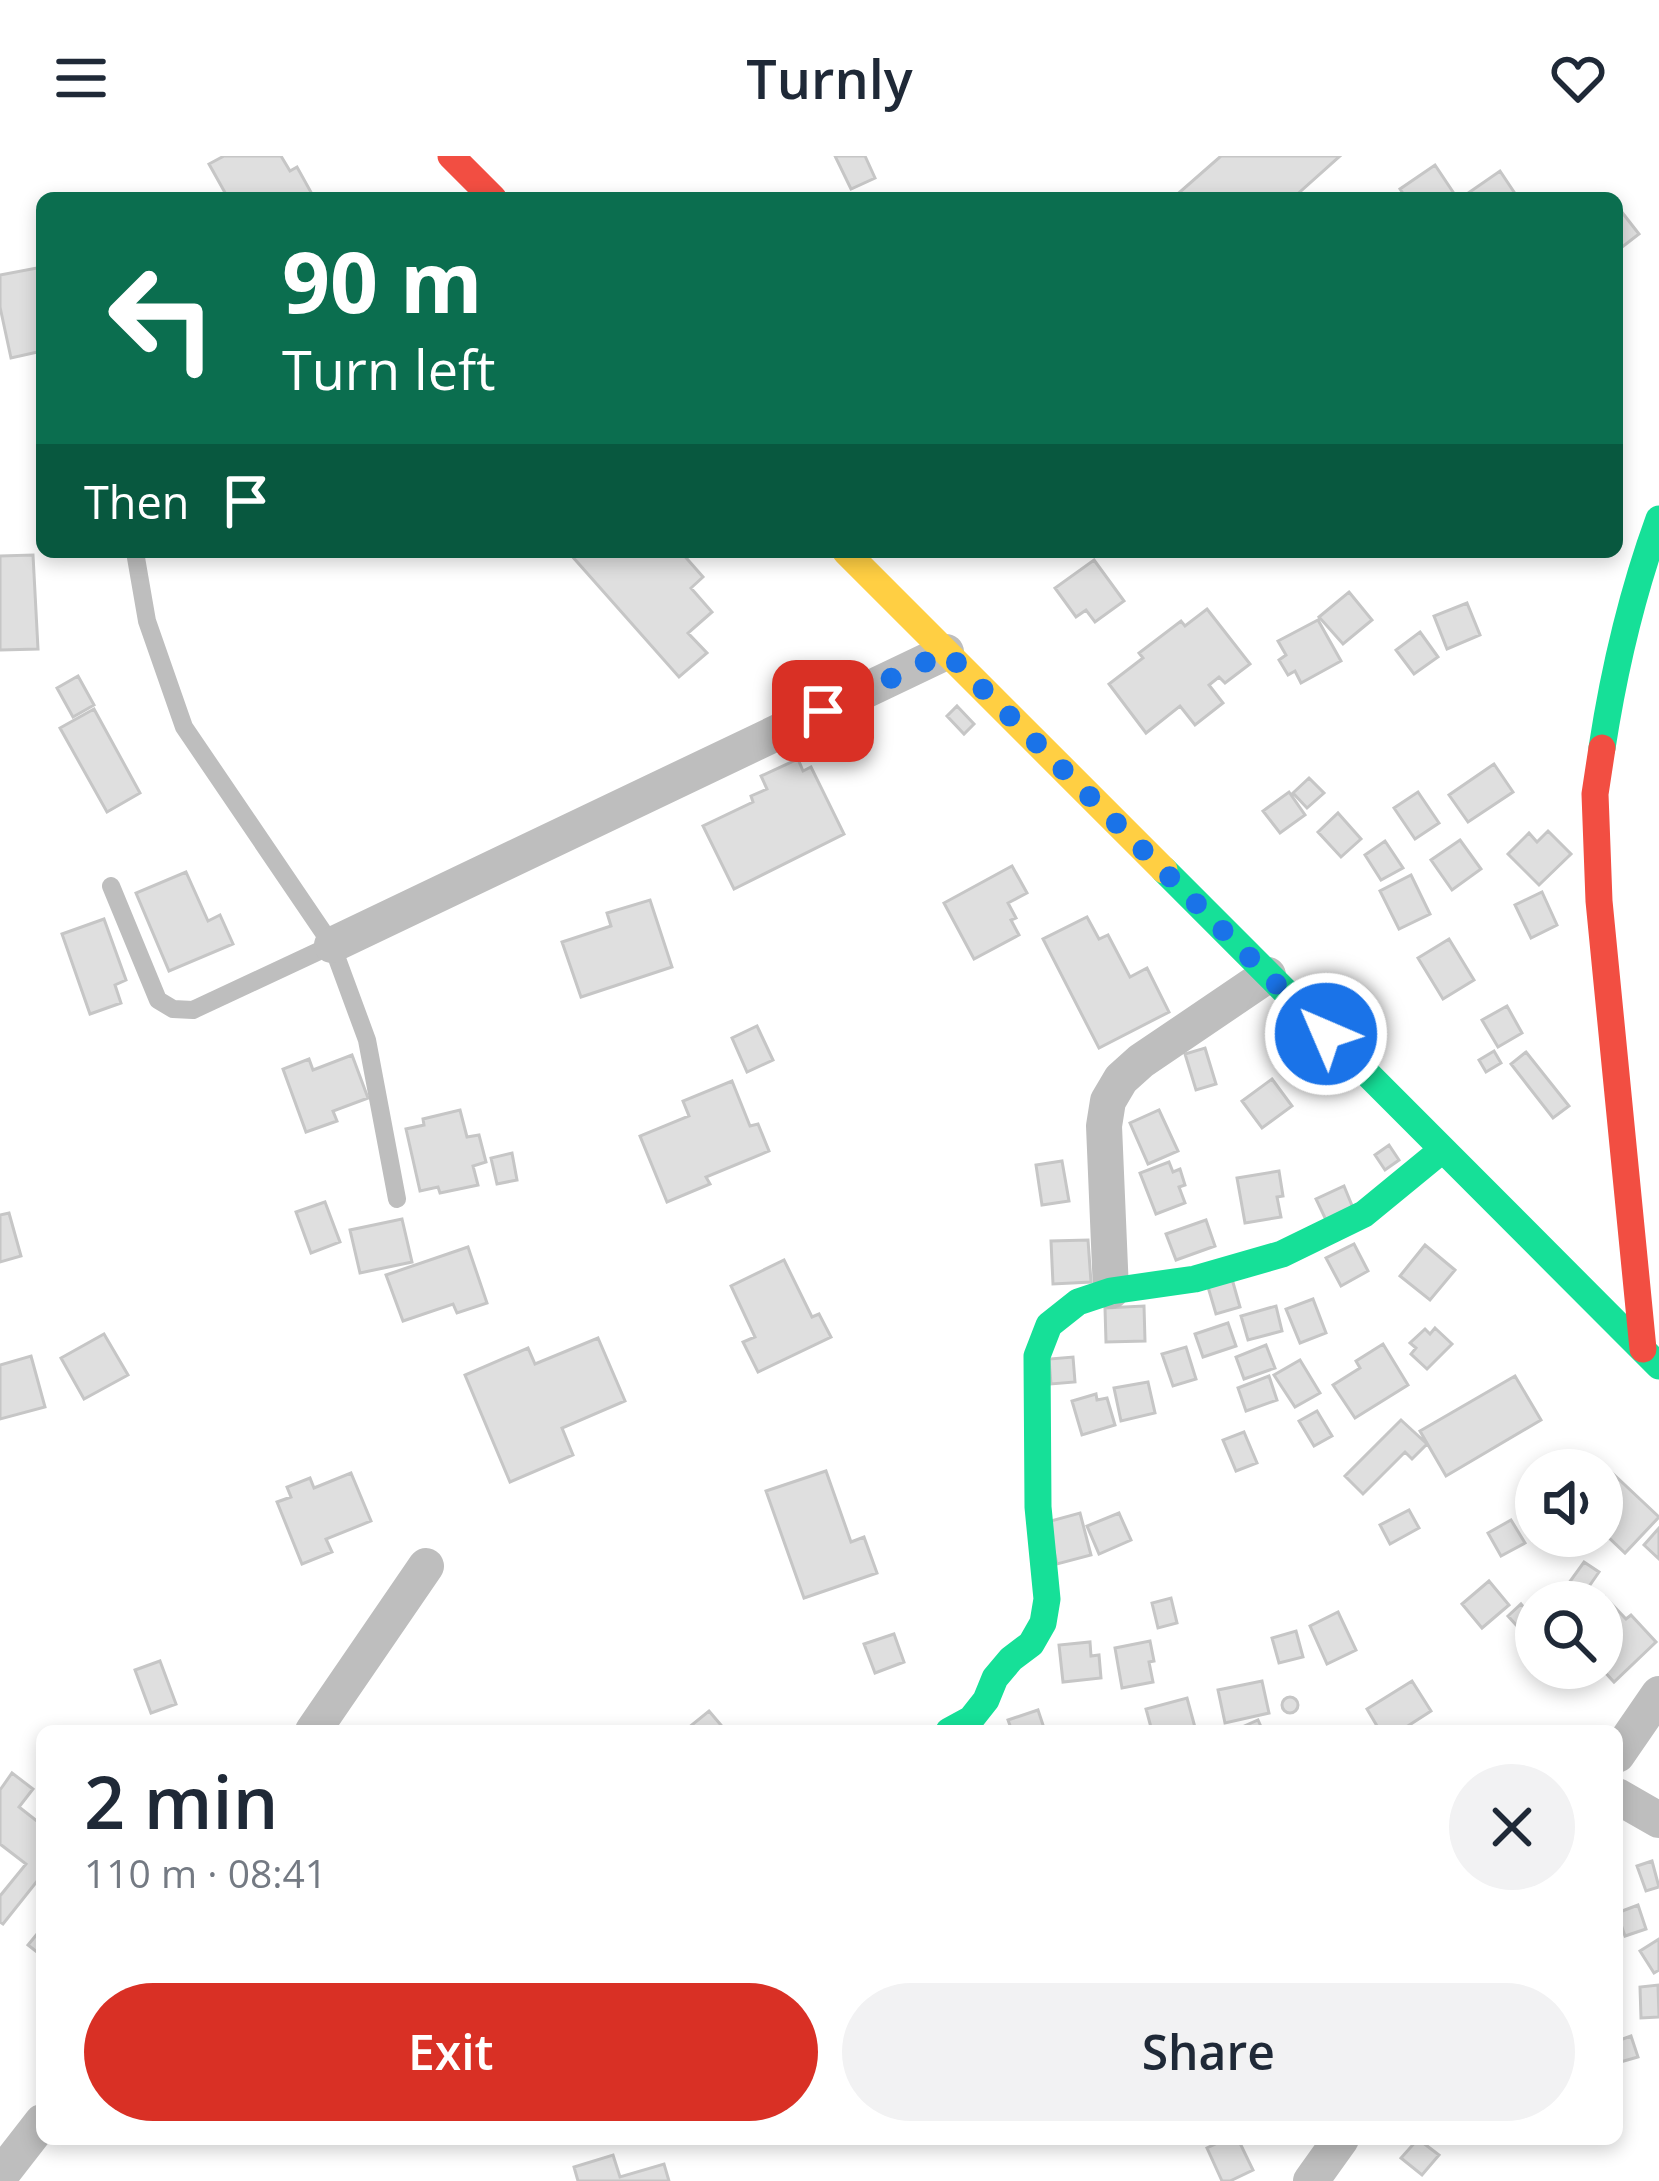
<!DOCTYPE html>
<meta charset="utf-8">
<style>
body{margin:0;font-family:"Open Sans",sans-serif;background:#f2f2f3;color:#1f2937;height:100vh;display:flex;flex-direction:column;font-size:45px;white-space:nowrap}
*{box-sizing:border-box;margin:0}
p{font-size:39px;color:#747a83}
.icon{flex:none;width:66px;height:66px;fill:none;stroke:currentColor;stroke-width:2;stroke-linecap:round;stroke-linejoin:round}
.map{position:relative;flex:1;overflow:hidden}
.details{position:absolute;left:36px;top:1569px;width:1587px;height:420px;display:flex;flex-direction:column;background:#fff;border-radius:18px;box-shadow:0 6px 18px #0003}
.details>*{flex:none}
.guide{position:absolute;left:36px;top:36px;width:1587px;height:366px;border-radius:18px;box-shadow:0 6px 18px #0003;background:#0b6e4f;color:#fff;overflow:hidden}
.tools{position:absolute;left:1515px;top:1293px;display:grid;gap:24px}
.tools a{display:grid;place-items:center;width:108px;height:108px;border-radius:50%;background:#fff;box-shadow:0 6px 18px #0003;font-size:60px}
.pin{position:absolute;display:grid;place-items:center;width:102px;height:102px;color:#fff;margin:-51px;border-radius:24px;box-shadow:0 6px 18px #0006}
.me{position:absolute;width:132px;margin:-66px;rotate:315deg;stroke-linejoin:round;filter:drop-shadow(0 0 9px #0008)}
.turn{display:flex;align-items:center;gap:42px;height:252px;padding:0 48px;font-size:54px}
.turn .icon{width:156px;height:156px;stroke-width:2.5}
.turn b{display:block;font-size:84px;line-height:102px}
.then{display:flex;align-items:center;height:114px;padding:0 48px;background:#0003;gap:24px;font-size:45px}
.round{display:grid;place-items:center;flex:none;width:126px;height:126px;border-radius:63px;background:#f2f2f3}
.headline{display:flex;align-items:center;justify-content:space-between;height:204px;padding:0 48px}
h1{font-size:72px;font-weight:600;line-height:90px}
.primary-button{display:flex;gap:24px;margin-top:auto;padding:24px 48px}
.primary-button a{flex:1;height:138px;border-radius:72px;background:#d93025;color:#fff;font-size:48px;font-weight:600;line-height:138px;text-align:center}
.primary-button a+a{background:#f2f2f3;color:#1f2937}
header{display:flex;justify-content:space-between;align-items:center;height:156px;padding:0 48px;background:#fff;font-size:54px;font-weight:600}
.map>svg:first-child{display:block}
.building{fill:#dfdfdf;stroke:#c6c6c6;stroke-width:3}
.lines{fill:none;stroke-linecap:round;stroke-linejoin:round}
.lane{stroke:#bebebe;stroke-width:18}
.street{stroke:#bebebe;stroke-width:36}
.fast{stroke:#16e098;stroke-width:27}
.slow{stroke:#ffcf43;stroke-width:27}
.jam{stroke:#f24e42;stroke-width:27}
.route{stroke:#1a73e8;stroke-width:21;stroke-dasharray:0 37.8}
</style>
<header><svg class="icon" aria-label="menu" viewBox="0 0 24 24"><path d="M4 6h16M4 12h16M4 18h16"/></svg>Turnly<svg class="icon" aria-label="heart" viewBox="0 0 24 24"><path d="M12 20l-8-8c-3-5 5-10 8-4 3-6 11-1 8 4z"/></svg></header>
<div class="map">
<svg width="1659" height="2025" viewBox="0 0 1659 2025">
<rect width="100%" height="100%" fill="#fff"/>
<!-- building -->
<path class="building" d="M 224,0 L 281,0 L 290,15 L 297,11 L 312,38 L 304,42 L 228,42 L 209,8 Z
M 835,0 L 865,0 L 875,22 L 851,33 Z
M 1221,0 L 1340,0 L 1293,42 L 1173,42 Z
M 1435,9 L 1457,42 L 1406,42 L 1400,33 Z
M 1500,15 L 1518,42 L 1461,42 Z
M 1621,55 L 1639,78 L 1617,95 L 1617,58 Z
M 42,111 L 42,195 L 11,202 L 0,151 L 0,119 Z
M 574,396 L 681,396 L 703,421 L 691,432 L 712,456 L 688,477 L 707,497 L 679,521 L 571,399 Z
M 33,399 L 38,493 L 0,494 L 0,400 Z
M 1094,404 L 1124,445 L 1095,466 L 1086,454 L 1076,461 L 1055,432 Z
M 1349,436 L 1372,464 L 1343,488 L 1319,461 Z
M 1467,447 L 1480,479 L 1447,493 L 1434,460 Z
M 1207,453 L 1250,508 L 1225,527 L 1219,521 L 1209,529 L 1223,547 L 1195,569 L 1180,550 L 1146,577 L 1109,528 L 1143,502 L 1139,497 L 1181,465 L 1185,470 Z
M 1318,464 L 1341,505 L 1301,527 L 1295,515 L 1288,519 L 1279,504 L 1286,499 L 1278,485 Z
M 1420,476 L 1438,501 L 1414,518 L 1396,494 Z
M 78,520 L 94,549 L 73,561 L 57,532 Z
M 957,550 L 974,568 L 964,578 L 947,560 Z
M 94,553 L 140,637 L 107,656 L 60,572 Z
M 798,603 L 803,615 L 811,611 L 844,678 L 734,733 L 703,670 L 753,646 L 751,640 L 767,633 L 761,620 Z
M 1494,608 L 1513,636 L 1468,666 L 1449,639 Z
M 1309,622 L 1324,637 L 1307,652 L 1293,637 Z
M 1289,636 L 1305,659 L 1280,677 L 1263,655 Z
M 1418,636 L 1439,667 L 1415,683 L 1394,652 Z
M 1338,657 L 1361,683 L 1341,701 L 1318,676 Z
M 1548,675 L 1571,698 L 1539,729 L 1508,698 L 1529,677 L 1537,686 Z
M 1460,684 L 1481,713 L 1452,734 L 1431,704 Z
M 1385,685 L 1403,712 L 1381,724 L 1365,699 Z
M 1012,710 L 1027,737 L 1008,747 L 1016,762 L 1011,764 L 1019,779 L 974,803 L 944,747 Z
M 186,716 L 208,765 L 220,759 L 233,788 L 169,815 L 136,737 Z
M 1411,719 L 1430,758 L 1399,773 L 1380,735 Z
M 1542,736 L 1557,769 L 1531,782 L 1515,749 Z
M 650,744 L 672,811 L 581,841 L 562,786 L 611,770 L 607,757 Z
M 1087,761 L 1099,783 L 1108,779 L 1130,821 L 1147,812 L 1169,856 L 1099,892 L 1043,783 Z
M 104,763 L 126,824 L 115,829 L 121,847 L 90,858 L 62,778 Z
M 1449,783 L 1474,824 L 1443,843 L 1418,802 Z
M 1507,850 L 1522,877 L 1498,891 L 1482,864 Z
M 757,870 L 773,904 L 747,916 L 732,882 Z
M 1205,892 L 1216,928 L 1196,934 L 1185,898 Z
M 1494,895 L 1501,907 L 1486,916 L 1479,904 Z
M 1526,896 L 1569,950 L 1553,962 L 1511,908 Z
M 352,899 L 368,942 L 333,955 L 337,965 L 306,976 L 283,913 L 309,903 L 313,914 Z
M 1272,923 L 1292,950 L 1262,972 L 1242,945 Z
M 732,925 L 750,970 L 758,968 L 769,995 L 706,1021 L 710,1028 L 667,1046 L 640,980 L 689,960 L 683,945 Z
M 460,954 L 467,981 L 479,979 L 486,1006 L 473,1010 L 478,1029 L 440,1037 L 438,1031 L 420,1035 L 406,973 L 424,969 L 423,963 Z
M 1159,954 L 1178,995 L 1148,1008 L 1130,967 Z
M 1389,989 L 1399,1004 L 1385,1014 L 1375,999 Z
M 512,997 L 517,1024 L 497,1028 L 491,1002 Z
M 1062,1005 L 1069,1045 L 1042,1049 L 1036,1009 Z
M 1169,1006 L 1173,1016 L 1180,1013 L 1185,1029 L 1179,1031 L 1185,1047 L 1156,1058 L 1140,1017 Z
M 1279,1015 L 1283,1040 L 1277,1041 L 1281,1061 L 1245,1067 L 1237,1022 Z
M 1344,1030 L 1353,1052 L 1326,1064 L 1316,1043 Z
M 325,1046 L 340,1086 L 311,1097 L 296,1056 Z
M 9,1057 L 21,1100 L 0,1106 L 0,1059 Z
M 402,1063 L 412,1106 L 360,1117 L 350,1074 Z
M 1206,1064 L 1215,1090 L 1176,1104 L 1166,1078 Z
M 1088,1084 L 1091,1126 L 1053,1128 L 1051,1085 Z
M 1354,1088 L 1368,1115 L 1341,1130 L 1326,1102 Z
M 1425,1089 L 1455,1114 L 1430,1144 L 1400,1120 Z
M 468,1091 L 487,1147 L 457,1157 L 453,1148 L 403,1165 L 386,1119 Z
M 784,1104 L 812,1161 L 819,1158 L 831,1181 L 758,1216 L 743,1186 L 755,1181 L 731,1130 Z
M 1232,1123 L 1240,1151 L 1216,1158 L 1208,1131 Z
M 1313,1143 L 1326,1177 L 1300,1187 L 1286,1153 Z
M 1144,1150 L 1145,1185 L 1106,1186 L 1105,1152 Z
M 1276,1150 L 1282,1175 L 1248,1184 L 1241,1160 Z
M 1228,1167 L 1236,1190 L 1203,1201 L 1195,1178 Z
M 1435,1172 L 1452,1188 L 1427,1213 L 1411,1198 L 1416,1192 L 1410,1187 L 1425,1173 L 1430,1178 Z
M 104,1178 L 128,1219 L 84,1243 L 61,1202 Z
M 598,1182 L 625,1245 L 562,1272 L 573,1299 L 510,1326 L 465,1219 L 528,1192 L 535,1208 Z
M 1383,1188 L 1408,1229 L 1355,1262 L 1333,1229 L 1360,1212 L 1356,1205 Z
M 1266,1189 L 1275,1212 L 1244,1223 L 1236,1201 Z
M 1186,1191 L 1196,1223 L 1173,1230 L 1162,1198 Z
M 31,1200 L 45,1251 L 0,1263 L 0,1209 Z
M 1073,1201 L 1075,1226 L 1051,1228 L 1049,1203 Z
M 1300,1204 L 1320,1237 L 1295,1251 L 1274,1219 Z
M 1269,1220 L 1277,1244 L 1246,1255 L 1238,1232 Z
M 1515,1220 L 1541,1264 L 1446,1320 L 1420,1275 Z
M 1148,1226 L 1155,1257 L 1121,1265 L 1114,1232 Z
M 1096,1238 L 1097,1244 L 1107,1242 L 1115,1269 L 1082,1279 L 1072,1245 Z
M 1317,1255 L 1332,1280 L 1314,1290 L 1299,1265 Z
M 1401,1264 L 1427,1288 L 1412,1303 L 1405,1296 L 1363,1338 L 1345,1320 Z
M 1244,1276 L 1257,1307 L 1236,1315 L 1223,1284 Z
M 1609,1314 L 1659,1361 L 1625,1397 L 1602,1375 L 1602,1322 Z
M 826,1315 L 851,1386 L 864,1381 L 877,1417 L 804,1442 L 766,1335 Z
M 351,1317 L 371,1365 L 326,1383 L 332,1396 L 302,1408 L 277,1346 L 291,1341 L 287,1331 L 310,1322 L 314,1332 Z
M 1409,1354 L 1419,1372 L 1390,1388 L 1380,1369 Z
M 1080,1357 L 1091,1399 L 1057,1408 L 1047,1366 Z
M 1119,1357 L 1131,1384 L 1099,1398 L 1087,1370 Z
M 1511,1364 L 1525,1387 L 1501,1400 L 1488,1377 Z
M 1659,1372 L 1659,1403 L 1644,1389 Z
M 1584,1406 L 1599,1416 L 1581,1442 L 1566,1431 Z
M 1489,1425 L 1509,1449 L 1482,1472 L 1462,1448 Z
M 1605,1441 L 1626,1463 L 1631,1459 L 1656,1486 L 1614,1526 L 1601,1512 L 1600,1446 Z
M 1171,1442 L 1177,1467 L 1158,1472 L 1152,1447 Z
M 1521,1448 L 1536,1465 L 1536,1471 L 1526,1480 L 1508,1460 Z
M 1338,1456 L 1356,1494 L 1327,1508 L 1310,1470 Z
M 1296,1475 L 1303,1501 L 1279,1507 L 1272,1482 Z
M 894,1478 L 904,1506 L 875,1517 L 864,1488 Z
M 1150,1485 L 1154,1505 L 1149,1506 L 1153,1526 L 1122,1532 L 1115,1492 Z
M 1090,1486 L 1091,1500 L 1099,1499 L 1101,1522 L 1063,1526 L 1059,1489 Z
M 160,1505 L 176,1548 L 151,1557 L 135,1514 Z
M 1262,1525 L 1269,1557 L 1225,1567 L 1218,1534 Z
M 1412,1525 L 1431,1555 L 1400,1575 L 1380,1575 L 1367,1553 Z
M1282 1549a8 8 0 1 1 16 0a8 8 0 1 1-16 0Z
M 1187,1542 L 1196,1575 L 1152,1575 L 1146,1553 Z
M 1038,1554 L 1045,1575 L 1012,1575 L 1008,1564 Z
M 709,1555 L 726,1575 L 690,1575 L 688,1572 Z
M 1258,1564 L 1263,1575 L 1233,1575 Z
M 12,1617 L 33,1633 L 19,1651 L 42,1669 L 42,1719 L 3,1768 L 0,1766 L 0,1740 L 26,1708 L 0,1688 L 0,1634 Z
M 1652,1705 L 1659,1731 L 1646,1735 L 1637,1710 Z
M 1638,1749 L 1646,1773 L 1625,1780 L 1617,1757 Z
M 42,1772 L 42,1800 L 28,1789 Z
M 1659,1783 L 1659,1814 L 1654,1817 L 1640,1795 Z
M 1658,1829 L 1659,1861 L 1641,1862 L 1640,1831 Z
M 1631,1880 L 1638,1901 L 1617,1907 L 1617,1885 Z
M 1226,1983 L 1238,1983 L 1253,2014 L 1230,2025 L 1222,2025 L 1207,1992 Z
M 1418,1983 L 1439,1999 L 1422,2019 L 1401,2002 Z
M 613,1999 L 620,2021 L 664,2008 L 669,2025 L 578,2025 L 574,2011 Z"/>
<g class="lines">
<!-- lane -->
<path class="lane" d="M 135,396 L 147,465 L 184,571 L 332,789 L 367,884 L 397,1043
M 111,730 L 158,844 L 173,853 L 193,854 L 332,789"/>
<!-- street -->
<path class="street" d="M 332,789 L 946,496
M 1111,1135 L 1104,970 L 1108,945 L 1121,923 L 1141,905 L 1268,819
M 313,1575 L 426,1410
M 1617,1599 L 1659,1538
M 1617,1640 L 1659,1664
M 0,2020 L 42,1966
M 1311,2025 L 1341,1983"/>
<!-- fast -->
<path class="fast" d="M 1602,592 C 1614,514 1632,437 1659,363
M 1164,714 L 1659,1210
M 949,1575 L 971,1563 L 986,1544 L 995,1522 L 1011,1503 L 1031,1488 L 1043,1467 L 1047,1443 L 1038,1351 L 1037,1200 L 1049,1169 L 1078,1146 L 1111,1135 L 1195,1123 L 1282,1098 L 1364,1058 L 1442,994"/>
<!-- slow -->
<path class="slow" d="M 846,396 L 1164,714"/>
<!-- jam -->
<path class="jam" d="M 451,0 L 493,42
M 1602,592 L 1595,638 L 1599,745 L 1643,1193"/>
</g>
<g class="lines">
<!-- route -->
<path class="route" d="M 823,555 L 946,496 L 1326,878"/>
</g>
</svg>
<div class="tools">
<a><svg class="icon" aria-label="sound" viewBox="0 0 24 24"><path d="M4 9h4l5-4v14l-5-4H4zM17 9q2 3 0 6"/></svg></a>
<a><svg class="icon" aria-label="search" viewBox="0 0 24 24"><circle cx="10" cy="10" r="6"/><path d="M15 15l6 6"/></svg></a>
</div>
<div class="pin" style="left:823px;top:555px;background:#d93025"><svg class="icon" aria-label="arrive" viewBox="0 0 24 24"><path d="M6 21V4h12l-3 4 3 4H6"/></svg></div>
<svg class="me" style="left:1326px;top:878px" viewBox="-20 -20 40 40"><circle r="17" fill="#1a73e8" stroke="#fff" stroke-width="3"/><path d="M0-11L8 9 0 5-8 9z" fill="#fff"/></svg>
<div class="guide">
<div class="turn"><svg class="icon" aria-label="left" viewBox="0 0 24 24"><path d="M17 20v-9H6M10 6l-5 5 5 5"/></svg><div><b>90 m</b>Turn left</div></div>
<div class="then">Then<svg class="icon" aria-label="arrive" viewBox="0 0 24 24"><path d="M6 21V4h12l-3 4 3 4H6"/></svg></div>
</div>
<section class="details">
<div class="headline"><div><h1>2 min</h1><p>110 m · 08:41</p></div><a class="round"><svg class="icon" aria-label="close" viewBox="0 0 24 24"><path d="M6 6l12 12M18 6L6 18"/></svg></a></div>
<div class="primary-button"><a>Exit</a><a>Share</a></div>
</section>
</div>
